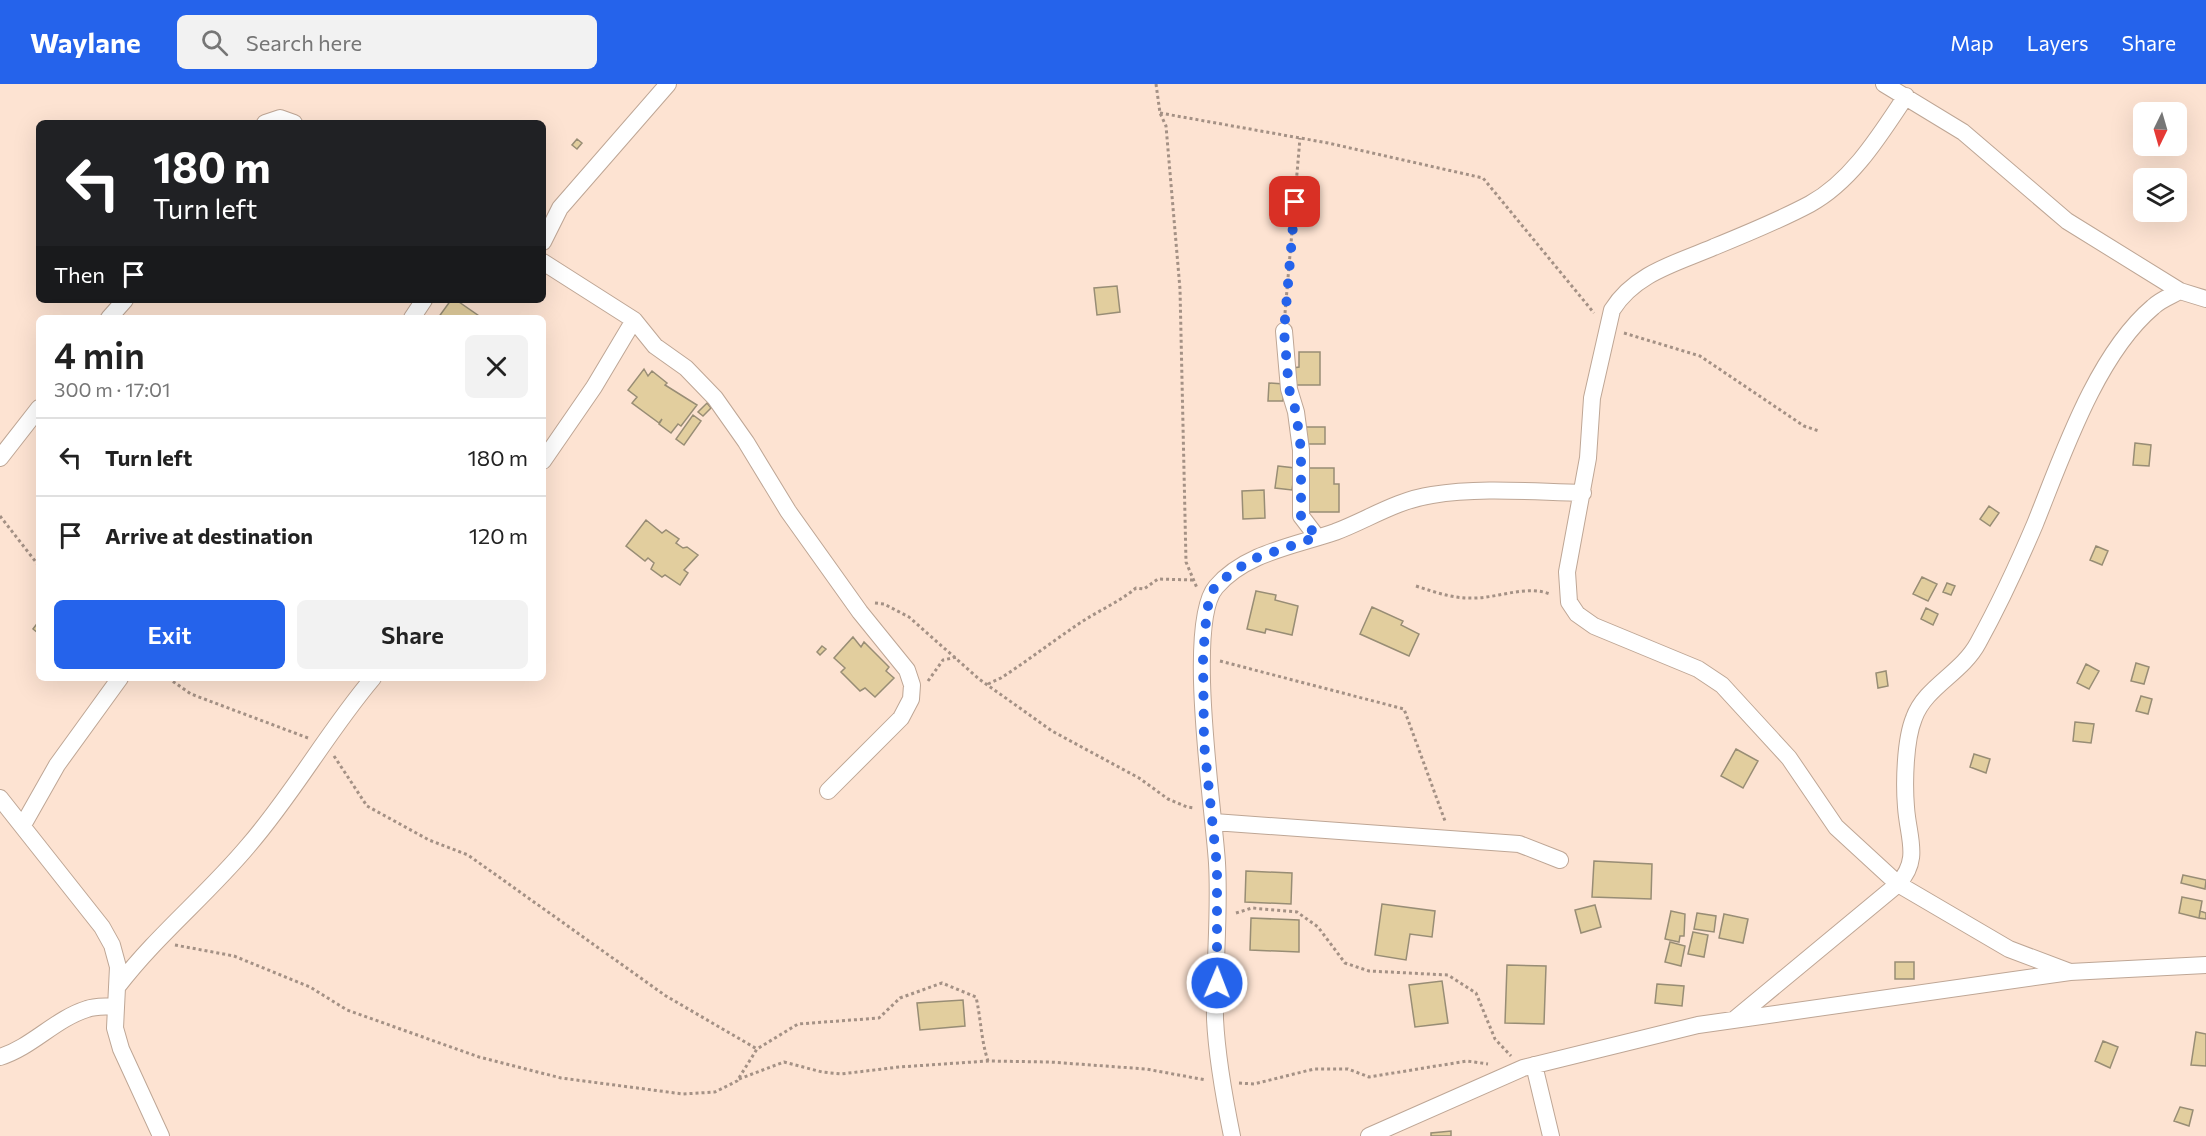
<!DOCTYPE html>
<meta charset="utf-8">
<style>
body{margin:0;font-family:Commissioner,sans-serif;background:#f2f2f2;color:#222;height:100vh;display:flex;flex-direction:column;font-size:22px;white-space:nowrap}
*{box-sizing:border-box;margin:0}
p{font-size:20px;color:#767676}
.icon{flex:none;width:33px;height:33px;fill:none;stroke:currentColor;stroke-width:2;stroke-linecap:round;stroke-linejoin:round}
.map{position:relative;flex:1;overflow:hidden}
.panel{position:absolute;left:36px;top:231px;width:510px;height:366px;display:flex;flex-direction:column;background:#fff;border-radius:9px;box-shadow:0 6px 24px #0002}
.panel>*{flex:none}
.guide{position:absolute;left:36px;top:36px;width:510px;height:183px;border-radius:9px;box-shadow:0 6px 24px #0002;background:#202124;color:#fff;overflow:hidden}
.needle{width:39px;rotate:185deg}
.buttons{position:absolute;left:2133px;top:18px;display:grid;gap:12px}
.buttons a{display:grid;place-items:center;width:54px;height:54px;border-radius:9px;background:#fff;box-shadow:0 6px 24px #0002;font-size:30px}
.pin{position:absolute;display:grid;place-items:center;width:51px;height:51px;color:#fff;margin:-26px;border-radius:12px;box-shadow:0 3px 9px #0006}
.me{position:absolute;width:66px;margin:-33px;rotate:1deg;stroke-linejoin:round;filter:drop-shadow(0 0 4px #0008)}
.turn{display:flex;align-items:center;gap:21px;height:126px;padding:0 18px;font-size:27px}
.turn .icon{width:78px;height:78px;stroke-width:2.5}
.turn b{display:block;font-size:42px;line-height:51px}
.then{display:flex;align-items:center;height:57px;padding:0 18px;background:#0003;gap:12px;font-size:22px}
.round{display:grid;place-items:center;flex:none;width:63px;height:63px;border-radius:9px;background:#f2f2f2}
.summary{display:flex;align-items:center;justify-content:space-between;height:102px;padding:0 18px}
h1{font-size:36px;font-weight:600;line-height:45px}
.cta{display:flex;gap:12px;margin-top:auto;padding:12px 18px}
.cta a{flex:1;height:69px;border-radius:9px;background:#2563eb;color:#fff;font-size:24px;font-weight:600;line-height:69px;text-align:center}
.cta a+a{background:#f2f2f2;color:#222}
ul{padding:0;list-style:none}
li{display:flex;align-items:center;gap:18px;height:78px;padding:0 18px;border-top:2px solid #e0e0e0}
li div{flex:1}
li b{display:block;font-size:22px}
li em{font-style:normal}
header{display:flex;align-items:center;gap:36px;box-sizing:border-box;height:84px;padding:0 30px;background:#2563eb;color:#fff}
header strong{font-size:28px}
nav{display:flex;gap:33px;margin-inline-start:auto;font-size:21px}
.search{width:420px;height:54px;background:#f2f2f2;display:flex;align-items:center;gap:15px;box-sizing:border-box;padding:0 21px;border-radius:9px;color:#767676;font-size:22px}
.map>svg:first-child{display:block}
.building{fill:#e2ce9e;stroke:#988d75;stroke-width:1.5}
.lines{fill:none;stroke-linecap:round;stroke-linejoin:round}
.minor-casing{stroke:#bea695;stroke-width:18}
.path{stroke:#a49185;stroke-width:3;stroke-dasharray:3 3;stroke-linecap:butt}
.minor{stroke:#fff;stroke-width:16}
.route{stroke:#2563eb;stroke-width:10;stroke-dasharray:0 18}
</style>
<header>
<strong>Waylane</strong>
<div class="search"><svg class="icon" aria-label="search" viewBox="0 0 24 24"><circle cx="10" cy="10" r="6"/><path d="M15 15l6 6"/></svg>Search here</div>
<nav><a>Map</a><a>Layers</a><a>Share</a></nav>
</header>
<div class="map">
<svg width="2206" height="1052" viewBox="0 0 2206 1052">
<rect width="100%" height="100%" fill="#fde3d2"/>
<!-- building -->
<path class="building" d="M 577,55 L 582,59 L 577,65 L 572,61 Z
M 1117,202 L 1120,228 L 1097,231 L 1094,204 Z
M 451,216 L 456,216 L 482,234 L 438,234 Z
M 1299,268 L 1320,268 L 1320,301 L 1293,301 L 1293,284 L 1299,283 Z
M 644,285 L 648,292 L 652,287 L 667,299 L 665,301 L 697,321 L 681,342 L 678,340 L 671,349 L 659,340 L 662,335 L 659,339 L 632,319 L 637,313 L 628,306 Z
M 1269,299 L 1284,300 L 1283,317 L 1268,317 Z
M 707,319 L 711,324 L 703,332 L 698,328 Z
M 693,331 L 701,337 L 684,361 L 676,355 Z
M 1306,343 L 1325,343 L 1325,360 L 1306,360 Z
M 2135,359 L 2151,361 L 2149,382 L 2133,381 Z
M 1278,382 L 1295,384 L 1292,406 L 1275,404 Z
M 1308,384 L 1334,384 L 1334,400 L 1339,400 L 1339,428 L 1308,428 Z
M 1264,406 L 1265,434 L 1243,435 L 1242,407 Z
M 1989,422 L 1999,429 L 1990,442 L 1980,435 Z
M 646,436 L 662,449 L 666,446 L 679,455 L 676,459 L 683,464 L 687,463 L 698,471 L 684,486 L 688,489 L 680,501 L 665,491 L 662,493 L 651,485 L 654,479 L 648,474 L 645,477 L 626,462 Z
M 2096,462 L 2108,467 L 2102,481 L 2090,476 Z
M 1922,493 L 1937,500 L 1928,517 L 1913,510 Z
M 1947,499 L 1955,502 L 1951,511 L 1943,508 Z
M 1256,507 L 1276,511 L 1275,516 L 1298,522 L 1292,551 L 1266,545 L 1265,549 L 1247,545 Z
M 1372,523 L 1403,537 L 1401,541 L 1419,550 L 1409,572 L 1360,550 Z
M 1926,524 L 1938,530 L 1933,541 L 1921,535 Z
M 39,537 L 39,550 L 33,545 Z
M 853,553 L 861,563 L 864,558 L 889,583 L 886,587 L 894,594 L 875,613 L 865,604 L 860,607 L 841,588 L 845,584 L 834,574 Z
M 822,562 L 826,565 L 820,571 L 817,568 Z
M 2136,579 L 2149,583 L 2144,600 L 2131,597 Z
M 2086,580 L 2099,587 L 2089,605 L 2077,599 Z
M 1886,587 L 1888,602 L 1878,604 L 1876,589 Z
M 2141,612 L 2152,615 L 2148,630 L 2136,627 Z
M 2075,638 L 2094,640 L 2091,659 L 2073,657 Z
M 1736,665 L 1758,677 L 1743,704 L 1721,692 Z
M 1974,670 L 1990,675 L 1986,689 L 1970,683 Z
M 1594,777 L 1652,780 L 1651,815 L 1592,813 Z
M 1246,787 L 1292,789 L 1291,820 L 1245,818 Z
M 2183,791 L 2206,796 L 2205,805 L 2181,799 Z
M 2182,813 L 2202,817 L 2199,834 L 2179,829 Z
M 1382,820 L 1435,827 L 1432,853 L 1410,850 L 1406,876 L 1375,871 Z
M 1595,821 L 1601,843 L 1581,849 L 1575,826 Z
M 1671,827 L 1685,830 L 1684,852 L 1680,852 L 1679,858 L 1665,855 Z
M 2200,827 L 2206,829 L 2206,835 L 2199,834 Z
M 1697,829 L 1716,832 L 1714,848 L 1694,845 Z
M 1724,830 L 1748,835 L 1743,859 L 1719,854 Z
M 1251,834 L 1299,836 L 1299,868 L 1250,866 Z
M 1693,848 L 1708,851 L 1704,873 L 1688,870 Z
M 1670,858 L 1685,862 L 1681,882 L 1665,878 Z
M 1895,878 L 1914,878 L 1914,895 L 1895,895 Z
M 1507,881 L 1546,882 L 1544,940 L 1505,939 Z
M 1442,897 L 1448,939 L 1415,943 L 1409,901 Z
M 1657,900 L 1684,902 L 1682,922 L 1655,919 Z
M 963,916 L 965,942 L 920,946 L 917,919 Z
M 2196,948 L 2206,950 L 2206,982 L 2191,981 Z
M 2103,957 L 2118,963 L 2110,984 L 2095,977 Z
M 2180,1023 L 2193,1026 L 2189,1042 L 2174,1037 Z
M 1451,1047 L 1451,1052 L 1431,1052 L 1431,1049 Z"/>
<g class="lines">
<defs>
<path id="minor" d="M 1884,0 L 1963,48 L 2067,137 L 2180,207 L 2206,215
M 1906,12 C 1880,51 1852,97 1810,120 C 1780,136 1746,150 1714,163 C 1677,179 1635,189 1612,226 L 1592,314 L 1588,374 L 1567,488 L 1569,518 L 1577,530 L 1594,542 L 1698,585 L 1722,601 L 1789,674 L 1836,743 L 1898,800 L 2009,865 L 2070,888
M 265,39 L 280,34 L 294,39
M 543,158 L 560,124 L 668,0
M 543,178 L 634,236 L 655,262 L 686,284 L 715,314 L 746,358 L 788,427 L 860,528 L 907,586 L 912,601 L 911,615 L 901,634 L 828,707
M 109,234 L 125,216
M 412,234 L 424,216
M 1284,247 L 1289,305 L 1296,328 L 1301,366 L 1301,432 L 1317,453
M 0,374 L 39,324
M 543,377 L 594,303 L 634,236
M 0,714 L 102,843 L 112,861 L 118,883 L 115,944 L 121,965 L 161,1052
M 1214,738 L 1519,760 L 1560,776
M 23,741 L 57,681 L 120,594
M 118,902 C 157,851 207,811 248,762 C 294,709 328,647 373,594
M 1735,935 L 1898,800 C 1921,775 1908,754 1906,723 C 1904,699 1905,656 1914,634 C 1925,603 1962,589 1978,559 C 1999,521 2018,480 2035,440 C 2062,373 2096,271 2153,223 C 2160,216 2171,212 2180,207
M 0,973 C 32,963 55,935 87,925 C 95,922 106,923 115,922
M 1534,981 L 1551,1052
M 1232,1052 C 1224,1013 1217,975 1215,935 C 1214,883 1220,831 1217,779 C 1214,727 1185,539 1216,503 C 1245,469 1294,462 1335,448 C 1367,436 1397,416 1432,411 C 1481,403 1533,408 1583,409
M 1369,1052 L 1523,984 L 1698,941 L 2070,888 L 2206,881"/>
</defs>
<!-- minor casing -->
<use href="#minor" class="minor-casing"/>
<!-- path -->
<path class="path" d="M 1156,0 L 1160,29 L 1166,42 L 1180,205 L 1186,478 L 1197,504
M 1160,29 L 1328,59 L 1483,94 L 1594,229
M 1285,229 L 1300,54
M 1624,249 L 1700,272 L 1804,342 L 1819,347
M 0,432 L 39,482
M 1416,502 C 1437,509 1455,515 1476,514 C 1501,513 1527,501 1550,510
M 875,519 L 884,520 L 909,533 L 979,595 L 1052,647 L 1139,694 L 1168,715 L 1187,723 L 1194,724
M 1220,577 L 1404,625 L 1445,737
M 168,594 L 191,610 L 308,654
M 928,597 L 943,576 L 957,573
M 988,600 L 1001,594 C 1027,577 1052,558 1077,541 C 1097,527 1118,519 1136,504 L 1144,505 L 1158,495 L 1193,496
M 334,672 L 367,722 L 429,756 L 468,771 L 666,912 L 757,965
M 1236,829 L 1252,824 L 1297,828 L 1318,843 L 1345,879 L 1369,887 L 1448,891 L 1476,909 L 1495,955 L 1511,972
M 175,861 L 234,872 L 310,903 L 347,926 L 479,973 L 561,994 L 683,1010 L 715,1008 L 737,997 L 757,965 L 798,940 L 879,934 L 900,914 L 942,899 L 976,913 C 981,935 981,956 988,977
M 739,995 L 784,978 L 822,988 L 841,990 L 899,983 L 988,977 L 1050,978 L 1146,985 L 1206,996
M 1239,999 L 1254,1000 L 1314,985 L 1348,985 L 1369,993 L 1467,977 L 1488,980"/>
<!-- minor -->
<use href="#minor" class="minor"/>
</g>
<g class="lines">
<!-- route -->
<path class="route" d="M 1217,899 L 1217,782 L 1204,659 L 1203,572 L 1207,525 L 1214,504 L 1231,489 L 1253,475 L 1317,453 L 1301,432 L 1301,366 L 1296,328 L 1289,305 L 1284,247 L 1295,118"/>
</g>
</svg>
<div class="buttons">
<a><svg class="needle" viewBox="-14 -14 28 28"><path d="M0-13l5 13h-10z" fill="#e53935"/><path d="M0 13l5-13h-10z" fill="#767676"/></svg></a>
<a><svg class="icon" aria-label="layers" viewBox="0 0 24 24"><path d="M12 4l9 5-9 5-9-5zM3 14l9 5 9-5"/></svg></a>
</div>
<div class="pin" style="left:1295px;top:118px;background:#d93025"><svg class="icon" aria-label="arrive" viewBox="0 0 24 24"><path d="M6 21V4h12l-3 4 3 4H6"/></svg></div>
<svg class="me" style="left:1217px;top:899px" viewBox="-20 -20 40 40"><circle r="17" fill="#2563eb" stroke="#fff" stroke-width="3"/><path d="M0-11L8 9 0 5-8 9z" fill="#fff"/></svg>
<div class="guide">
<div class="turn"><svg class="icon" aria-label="left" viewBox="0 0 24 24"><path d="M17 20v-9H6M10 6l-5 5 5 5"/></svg><div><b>180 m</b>Turn left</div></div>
<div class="then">Then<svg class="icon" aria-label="arrive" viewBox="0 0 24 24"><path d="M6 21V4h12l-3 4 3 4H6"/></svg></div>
</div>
<section class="panel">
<div class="summary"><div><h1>4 min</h1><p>300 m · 17:01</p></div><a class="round"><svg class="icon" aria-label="close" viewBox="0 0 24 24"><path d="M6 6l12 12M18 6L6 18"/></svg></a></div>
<ul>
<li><svg class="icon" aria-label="left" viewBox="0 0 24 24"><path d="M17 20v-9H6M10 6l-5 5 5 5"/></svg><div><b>Turn left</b></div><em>180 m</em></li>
<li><svg class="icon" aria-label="arrive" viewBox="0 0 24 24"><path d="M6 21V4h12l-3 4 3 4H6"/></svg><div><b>Arrive at destination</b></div><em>120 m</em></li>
</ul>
<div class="cta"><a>Exit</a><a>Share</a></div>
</section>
</div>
